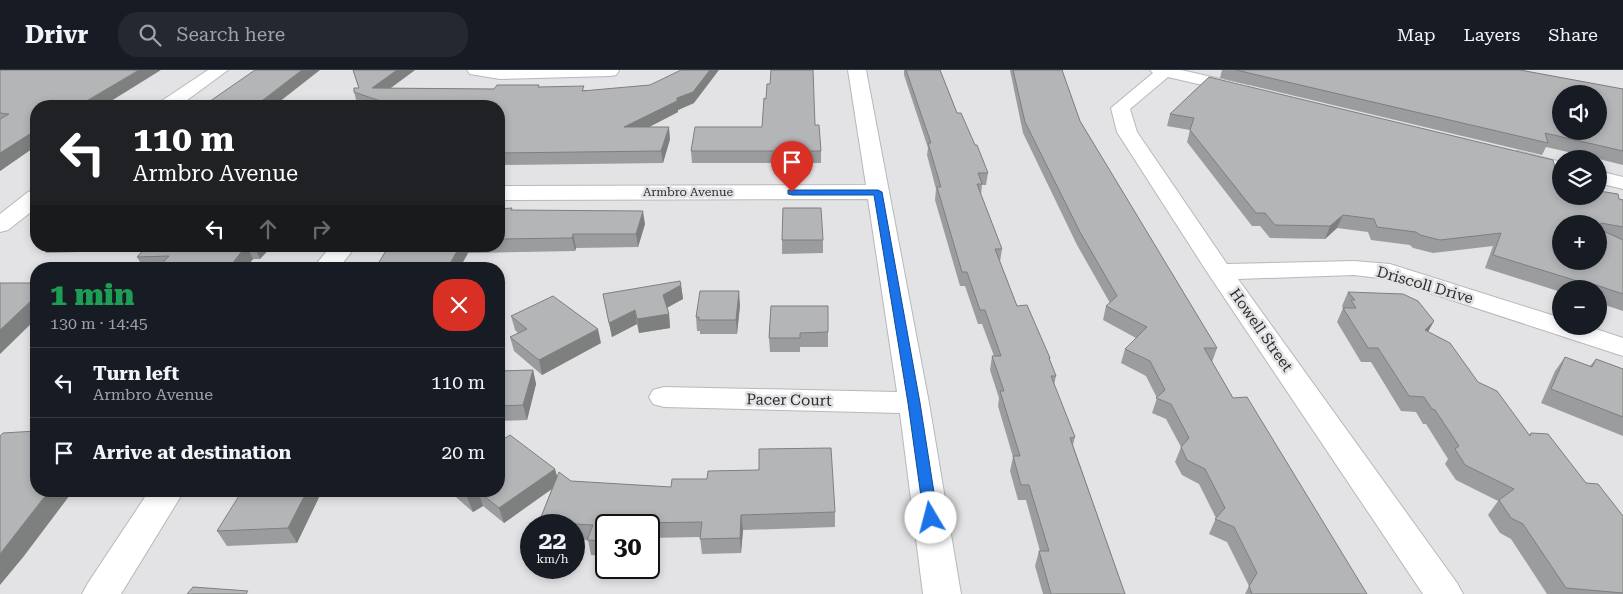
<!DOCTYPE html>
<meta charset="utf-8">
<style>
body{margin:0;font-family:"Roboto Serif",serif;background:#242831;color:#f1f3f6;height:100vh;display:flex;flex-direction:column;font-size:19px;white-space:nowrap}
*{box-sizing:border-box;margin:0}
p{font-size:16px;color:#9ea1a6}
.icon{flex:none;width:28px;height:28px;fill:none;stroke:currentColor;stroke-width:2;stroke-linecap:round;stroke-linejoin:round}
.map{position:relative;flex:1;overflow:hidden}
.details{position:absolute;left:30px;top:192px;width:475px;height:235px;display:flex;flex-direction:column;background:#171b24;border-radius:20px;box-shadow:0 2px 8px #0003}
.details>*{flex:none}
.top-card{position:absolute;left:30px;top:30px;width:475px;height:152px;border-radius:20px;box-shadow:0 2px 8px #0003;background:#202124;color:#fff;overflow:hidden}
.buttons{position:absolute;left:1552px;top:15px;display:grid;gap:10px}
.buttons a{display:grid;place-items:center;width:55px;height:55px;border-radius:50%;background:#171b24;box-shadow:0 2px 8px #0003;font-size:25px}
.speed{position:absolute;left:520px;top:444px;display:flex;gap:10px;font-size:25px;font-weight:700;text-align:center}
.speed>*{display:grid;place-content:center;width:65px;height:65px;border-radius:50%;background:#171b24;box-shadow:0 2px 8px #0003;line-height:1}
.speed small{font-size:12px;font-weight:400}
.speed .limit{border:2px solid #111;border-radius:8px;background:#fff;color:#111}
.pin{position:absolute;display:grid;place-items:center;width:42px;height:42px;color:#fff;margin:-51px -21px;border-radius:50% 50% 50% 0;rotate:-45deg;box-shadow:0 0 5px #0007}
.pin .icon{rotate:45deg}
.me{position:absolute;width:55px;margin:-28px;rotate:352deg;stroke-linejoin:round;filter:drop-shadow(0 0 4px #0008)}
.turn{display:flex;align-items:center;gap:18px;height:105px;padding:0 20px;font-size:22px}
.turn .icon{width:65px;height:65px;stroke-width:2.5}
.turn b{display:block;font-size:35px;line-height:42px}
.lanes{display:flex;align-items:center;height:48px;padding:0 20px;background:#0003;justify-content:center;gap:25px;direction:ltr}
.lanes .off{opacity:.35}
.round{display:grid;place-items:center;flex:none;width:52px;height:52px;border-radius:20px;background:#242831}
.summary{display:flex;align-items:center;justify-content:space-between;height:85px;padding:0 20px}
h1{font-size:30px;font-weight:800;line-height:38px;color:#1e9e55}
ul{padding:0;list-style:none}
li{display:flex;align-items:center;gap:15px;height:70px;padding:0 20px;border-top:1px solid #363941}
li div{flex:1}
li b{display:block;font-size:19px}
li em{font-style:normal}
header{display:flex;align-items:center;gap:30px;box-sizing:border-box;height:70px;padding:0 25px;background:#171b24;border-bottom:1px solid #363941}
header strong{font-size:24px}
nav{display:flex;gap:28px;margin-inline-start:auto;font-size:18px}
.search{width:350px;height:45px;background:#242831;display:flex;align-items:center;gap:12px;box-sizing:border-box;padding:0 18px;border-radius:20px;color:#9ea1a6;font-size:19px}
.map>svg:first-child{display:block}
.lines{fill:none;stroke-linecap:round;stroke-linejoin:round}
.street-casing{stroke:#b7b8b9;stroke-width:2}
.secondary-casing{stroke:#b7b8b9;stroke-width:2}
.street{fill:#fff;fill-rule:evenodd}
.secondary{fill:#fff;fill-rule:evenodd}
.wall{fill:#9b9c9d}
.shaded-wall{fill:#7e7f7f}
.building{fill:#b4b5b6;stroke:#7e7f7f;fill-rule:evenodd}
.route{fill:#1a73e8;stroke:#114b97}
.labels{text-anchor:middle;stroke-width:5;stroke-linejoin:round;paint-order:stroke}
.far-street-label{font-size:12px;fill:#2c2c2d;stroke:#e3e3e5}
.street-label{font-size:15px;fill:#2c2c2d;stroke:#e3e3e5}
</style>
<header>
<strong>Drivr</strong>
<div class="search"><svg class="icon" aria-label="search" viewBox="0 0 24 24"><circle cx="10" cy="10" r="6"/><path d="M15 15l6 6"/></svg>Search here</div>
<nav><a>Map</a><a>Layers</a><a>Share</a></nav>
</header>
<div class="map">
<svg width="1623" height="524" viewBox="0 0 1623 524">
<rect width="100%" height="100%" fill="#e3e3e5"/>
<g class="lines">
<defs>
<path id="street" d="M 467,0 L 618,0 L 619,1 L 616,5 L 610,6 L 500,9 L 470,4 Z
M 848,0 L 866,0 L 929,333 L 961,524 L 923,524 L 900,343 L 664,337 L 653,334 L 649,327 L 653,320 L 664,317 L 897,322 L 868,129 L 499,130 L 499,116 L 866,115 Z
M 1150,0 L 1181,0 L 1247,15 L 1250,19 L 1247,23 L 1241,24 L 1168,7 L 1130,39 L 1137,62 L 1227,194 L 1354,191 L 1390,194 L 1561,248 L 1561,256 L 1587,256 L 1623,268 L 1623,286 L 1387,209 L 1354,205 L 1238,209 L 1457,513 L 1463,524 L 1423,524 L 1207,202 L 1117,62 L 1111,38 L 1153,3 Z
M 1518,81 L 1561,92 L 1561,104 L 1511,91 L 1508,87 L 1511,83 Z
M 1599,101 L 1623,107 L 1623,119 L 1599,113 Z
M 331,176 L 356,176 L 338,199 L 312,199 Z
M 149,421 L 184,421 L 121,524 L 82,524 L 88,513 Z"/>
<path id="secondary" d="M 208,0 L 228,0 L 179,36 L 158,36 L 160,32 Z
M 36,120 L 36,138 L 8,160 L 0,162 L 0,144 L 28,122 Z"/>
</defs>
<!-- street casing -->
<use href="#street" class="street-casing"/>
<!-- secondary casing -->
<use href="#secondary" class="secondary-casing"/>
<!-- street -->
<use href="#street" class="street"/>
<!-- secondary -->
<use href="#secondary" class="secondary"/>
</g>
<!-- wall -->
<path class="wall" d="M 0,0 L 36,36 L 36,76 L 0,101 Z
M 353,0 L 415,0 L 390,18 L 494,19 L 540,17 L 585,20 L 694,33 L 678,40 L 678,42 L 649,57 L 670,69 L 663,93 L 499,95 L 499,36 L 366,36 L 357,33 L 354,22 L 359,18 Z
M 904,0 L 940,0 L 957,43 L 988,103 L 986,115 L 982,115 L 981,125 L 1002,179 L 1000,192 L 1017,236 L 1050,288 L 1050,291 L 1056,306 L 1054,315 L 1075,367 L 1073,375 L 1125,524 L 1043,524 L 1035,496 L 1039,481 L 1040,481 L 1026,430 L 1018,430 L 1010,401 L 1013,387 L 998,336 L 999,328 L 990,300 L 992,286 L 994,286 L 982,254 L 978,254 L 965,216 L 960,216 L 935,130 L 936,119 L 927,85 L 928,78 L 904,5 Z
M 1010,0 L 1062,0 L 1080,51 L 1217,278 L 1212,292 L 1233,328 L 1367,524 L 1245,524 L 1249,516 L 1227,472 L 1209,464 L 1216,448 L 1199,414 L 1182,405 L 1175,392 L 1181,377 L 1166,349 L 1152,343 L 1157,328 L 1146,306 L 1121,293 L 1125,279 L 1136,268 L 1103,250 L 1106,236 L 1110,233 L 1077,175 L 1023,63 Z
M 1222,0 L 1520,0 L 1623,19 L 1623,95 L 1599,89 L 1546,77 L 1542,85 L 1220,8 Z
M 1209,7 L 1560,113 L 1623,130 L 1623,241 L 1599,233 L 1599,219 L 1561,219 L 1561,222 L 1485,198 L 1493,176 L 1433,183 L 1413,178 L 1410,175 L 1371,170 L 1368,162 L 1337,158 L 1325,169 L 1270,168 L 1260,156 L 1252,156 L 1187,72 L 1190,60 L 1167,56 L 1170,44 Z
M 815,55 L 821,81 L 821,93 L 692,93 L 691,81 L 762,57 Z
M 499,139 L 512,140 L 645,154 L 638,177 L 576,178 L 575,181 L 468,183 L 459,199 L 373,199 L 376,197 L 389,176 L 499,176 Z
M 782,170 L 823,170 L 823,183 L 782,184 Z
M 39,176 L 118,176 L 113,181 L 46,183 L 45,181 L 42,181 Z
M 147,176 L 272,176 L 260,189 L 253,189 L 245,199 L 144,199 L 137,187 Z
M 681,215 L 683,229 L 667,237 L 669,244 L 670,258 L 639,263 L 637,254 L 612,267 L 603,224 Z
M 1348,222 L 1434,251 L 1428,262 L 1478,312 L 1529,365 L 1531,363 L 1623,446 L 1623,524 L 1547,524 L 1511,469 L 1500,463 L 1488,445 L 1498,431 L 1456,410 L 1445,394 L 1448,389 L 1426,354 L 1423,354 L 1416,342 L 1401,341 L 1371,292 L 1361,292 L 1337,252 L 1343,238 L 1342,236 Z
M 740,235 L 737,264 L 700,264 L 700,261 L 697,261 L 696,247 Z
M 771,236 L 828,262 L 828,277 L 800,277 L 800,282 L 770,282 L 769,268 Z
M 511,246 L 601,273 L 542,305 L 514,281 L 510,267 L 518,263 L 515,260 Z
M 1565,287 L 1590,296 L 1596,289 L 1623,299 L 1623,366 L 1541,333 L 1555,301 Z
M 533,300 L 536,314 L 527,350 L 499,351 L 499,301 Z
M 555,399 L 557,407 L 571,411 L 835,442 L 835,457 L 743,460 L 741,483 L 702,484 L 700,467 L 649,468 L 649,455 L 606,455 L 606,486 L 591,485 L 588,470 L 574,469 L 574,455 L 540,455 L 539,452 L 552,418 L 504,453 L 483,436 L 473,442 L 449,421 L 499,421 Z
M 322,421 L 297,473 L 227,476 L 217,461 Z"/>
<!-- shaded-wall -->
<path class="shaded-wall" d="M 139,0 L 161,0 L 103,36 L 78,36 Z
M 302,0 L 320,0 L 274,36 L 255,36 Z
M 397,0 L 415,0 L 376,29 L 372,18 Z
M 710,0 L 719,0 L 694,33 L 678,40 L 678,42 L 626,69 L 624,57 L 677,28 Z
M 669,57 L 670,69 L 663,93 L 661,81 Z
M 36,60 L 36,76 L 0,101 L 0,83 Z
M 643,141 L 645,154 L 638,177 L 636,164 Z
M 1343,145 L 1337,158 L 1325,169 L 1330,156 Z
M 573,164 L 576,178 L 575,181 L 572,168 Z
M 110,176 L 118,176 L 113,181 Z
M 246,176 L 247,176 L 253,189 L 245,199 L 228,199 Z
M 254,176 L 272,176 L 260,189 Z
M 460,176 L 466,176 L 468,183 L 459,199 L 447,199 Z
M 681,215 L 683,229 L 665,239 L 663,225 Z
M 739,221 L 740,235 L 737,264 L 736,250 Z
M 36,226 L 36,249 L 0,284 L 0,260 Z
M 635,240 L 637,254 L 612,267 L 609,253 Z
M 669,244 L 670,258 L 639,263 L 637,249 Z
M 1434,251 L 1426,265 L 1425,260 Z
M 598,259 L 601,273 L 542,305 L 539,290 Z
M 533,300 L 536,314 L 527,350 L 523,335 Z
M 555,399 L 559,414 L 504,453 L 499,438 Z
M 49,421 L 73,421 L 24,486 L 0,515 L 0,484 Z
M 307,421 L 322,421 L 297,473 L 288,458 Z
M 477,421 L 478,421 L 483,436 L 473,442 L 467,427 Z
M 741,445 L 743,460 L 741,483 L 740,468 Z"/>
<!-- building -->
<path class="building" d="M 0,0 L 139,0 L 78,36 L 36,36 L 36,60 L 0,83 L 0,49 L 9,44 L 0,43 Z
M 255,0 L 302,0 L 255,36 L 203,36 Z
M 353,0 L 397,0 L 372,18 L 494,19 L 497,15 L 539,15 L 538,17 L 584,16 L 582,21 L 650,15 L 681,0 L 710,0 L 693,22 L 677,28 L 677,31 L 624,57 L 669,57 L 661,81 L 499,83 L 499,36 L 395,36 L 354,22 L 354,18 L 359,18 Z
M 771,0 L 813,0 L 815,55 L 819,55 L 821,81 L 691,81 L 695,57 L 762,57 L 764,28 L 766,29 L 767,14 L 770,14 Z
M 906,0 L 940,0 L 957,43 L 961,43 L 975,75 L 977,75 L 988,103 L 978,103 L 982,114 L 977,114 L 1002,179 L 995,179 L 1017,236 L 1027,235 L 1050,288 L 1049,288 L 1056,306 L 1051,306 L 1075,367 L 1070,368 L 1125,524 L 1051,524 L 1039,481 L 1049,481 L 1029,415 L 1021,415 L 1013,386 L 1020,386 L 1000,321 L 1004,321 L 992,286 L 1001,286 L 985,240 L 980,240 L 967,202 L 962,202 L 937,117 L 941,117 L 928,73 L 931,73 Z
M 1013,0 L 1062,0 L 1080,51 L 1217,278 L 1204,278 L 1233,328 L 1247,327 L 1367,524 L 1252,524 L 1249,516 L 1257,503 L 1234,457 L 1215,449 L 1225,438 L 1205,399 L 1187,390 L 1181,377 L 1189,368 L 1171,334 L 1156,328 L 1165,320 L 1150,291 L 1125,279 L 1147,257 L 1106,236 L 1117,226 L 1080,162 L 1025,52 Z
M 1236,0 L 1520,0 L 1623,19 L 1623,81 L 1545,63 L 1548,73 ZM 1561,24 L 1599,24 L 1599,61 L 1561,61 Z
M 1209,7 L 1553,90 L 1560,113 L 1561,114 L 1561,126 L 1599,126 L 1599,121 L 1618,124 L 1619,129 L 1623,130 L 1623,157 L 1601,153 L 1599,159 L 1623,170 L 1623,224 L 1587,212 L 1587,214 L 1493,185 L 1501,163 L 1440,170 L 1420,165 L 1416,162 L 1377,157 L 1374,149 L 1343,145 L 1330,156 L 1275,155 L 1265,143 L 1256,143 L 1190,60 L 1194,48 L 1170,44 ZM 1561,154 L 1599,154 L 1599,191 L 1561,191 Z
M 512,138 L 511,140 L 643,141 L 636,164 L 573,164 L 572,168 L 499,169 L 499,139 Z
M 783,138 L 821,138 L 823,170 L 782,170 Z
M 147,176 L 246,176 L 228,199 L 157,199 L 169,186 L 137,187 Z
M 389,176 L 460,176 L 447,199 L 373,199 L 374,196 L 376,197 Z
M 680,211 L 681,215 L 663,225 L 669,244 L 637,249 L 635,240 L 609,253 L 603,224 Z
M 0,213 L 36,213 L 36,226 L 0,260 Z
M 700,221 L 739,221 L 736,250 L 699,250 L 699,247 L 696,247 Z
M 1348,222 L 1403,224 L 1418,231 L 1434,251 L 1425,260 L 1450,273 L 1478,312 L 1497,321 L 1530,366 L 1531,363 L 1548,364 L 1586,413 L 1598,414 L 1623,446 L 1623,523 L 1566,518 L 1523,454 L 1511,448 L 1499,430 L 1514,419 L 1465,395 L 1455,379 L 1459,376 L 1435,340 L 1432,339 L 1424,327 L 1409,326 L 1378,278 L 1368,278 L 1343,238 L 1356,238 L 1351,230 L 1355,230 Z
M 553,226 L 598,259 L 539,290 L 510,267 L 527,259 L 511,246 Z
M 771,236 L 828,236 L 828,262 L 800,263 L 800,268 L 769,268 Z
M 1565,287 L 1592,297 L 1596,289 L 1623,299 L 1623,347 L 1551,319 Z
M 533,300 L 523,335 L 499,336 L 499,301 Z
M 36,360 L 36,421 L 49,421 L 0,484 L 0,366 L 3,363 L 36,361 Z
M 510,365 L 555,399 L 499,438 L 478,421 L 499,421 L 499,372 Z
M 831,378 L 835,442 L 741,445 L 740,468 L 700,469 L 702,452 L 634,453 L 634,455 L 606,455 L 606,471 L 587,470 L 593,455 L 539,452 L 559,402 L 571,411 L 671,417 L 672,409 L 707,409 L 708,401 L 759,400 L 759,379 Z
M 242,421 L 307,421 L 288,458 L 217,461 Z
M 460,421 L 477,421 L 467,427 Z
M 193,517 L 248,521 L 246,524 L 187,524 Z"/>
<!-- route -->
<path class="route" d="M 788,120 L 878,120 L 882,122 L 920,333 L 938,448 L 936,452 L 931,453 L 926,452 L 924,448 L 908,333 L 874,125 L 792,125 L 788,124 Z"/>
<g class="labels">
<!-- far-street labels -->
<g class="far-street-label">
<text x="688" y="126">Armbro Avenue</text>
</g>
<!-- street labels -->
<g class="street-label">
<text transform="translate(1425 215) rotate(16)" y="5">Driscoll Drive</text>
<text transform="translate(1261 260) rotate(55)" y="5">Howell Street</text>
<text transform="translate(789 330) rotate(1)" y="5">Pacer Court</text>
</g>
</g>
</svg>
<div class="buttons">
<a><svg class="icon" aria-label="sound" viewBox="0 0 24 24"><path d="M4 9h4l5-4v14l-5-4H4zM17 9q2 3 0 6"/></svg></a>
<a><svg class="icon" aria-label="layers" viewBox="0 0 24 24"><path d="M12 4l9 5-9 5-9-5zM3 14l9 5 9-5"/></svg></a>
<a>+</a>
<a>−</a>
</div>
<div class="speed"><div>22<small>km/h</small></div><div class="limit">30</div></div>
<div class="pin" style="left:792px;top:122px;background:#d93025"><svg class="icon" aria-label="arrive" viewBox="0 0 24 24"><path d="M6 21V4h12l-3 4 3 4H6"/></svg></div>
<svg class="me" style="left:931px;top:448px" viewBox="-20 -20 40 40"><circle r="19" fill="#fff"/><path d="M0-13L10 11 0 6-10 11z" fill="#1a73e8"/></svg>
<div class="top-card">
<div class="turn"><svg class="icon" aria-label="left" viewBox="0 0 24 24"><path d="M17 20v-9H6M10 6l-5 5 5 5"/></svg><div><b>110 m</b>Armbro Avenue</div></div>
<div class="lanes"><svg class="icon" aria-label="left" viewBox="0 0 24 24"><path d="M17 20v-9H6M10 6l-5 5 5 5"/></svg><svg class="icon off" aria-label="ahead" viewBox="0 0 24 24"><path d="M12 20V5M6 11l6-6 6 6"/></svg><svg class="icon off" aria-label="right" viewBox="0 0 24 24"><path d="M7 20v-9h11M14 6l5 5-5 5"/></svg></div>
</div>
<section class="details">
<div class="summary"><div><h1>1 min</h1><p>130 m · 14:45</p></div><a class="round" style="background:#d93025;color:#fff"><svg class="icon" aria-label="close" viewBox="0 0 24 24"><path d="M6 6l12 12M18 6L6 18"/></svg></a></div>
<ul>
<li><svg class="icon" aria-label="left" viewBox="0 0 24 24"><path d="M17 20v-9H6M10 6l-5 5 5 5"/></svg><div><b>Turn left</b><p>Armbro Avenue</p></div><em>110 m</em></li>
<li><svg class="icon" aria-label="arrive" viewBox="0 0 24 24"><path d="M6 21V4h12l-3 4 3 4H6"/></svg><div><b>Arrive at destination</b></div><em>20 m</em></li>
</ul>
</section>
</div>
